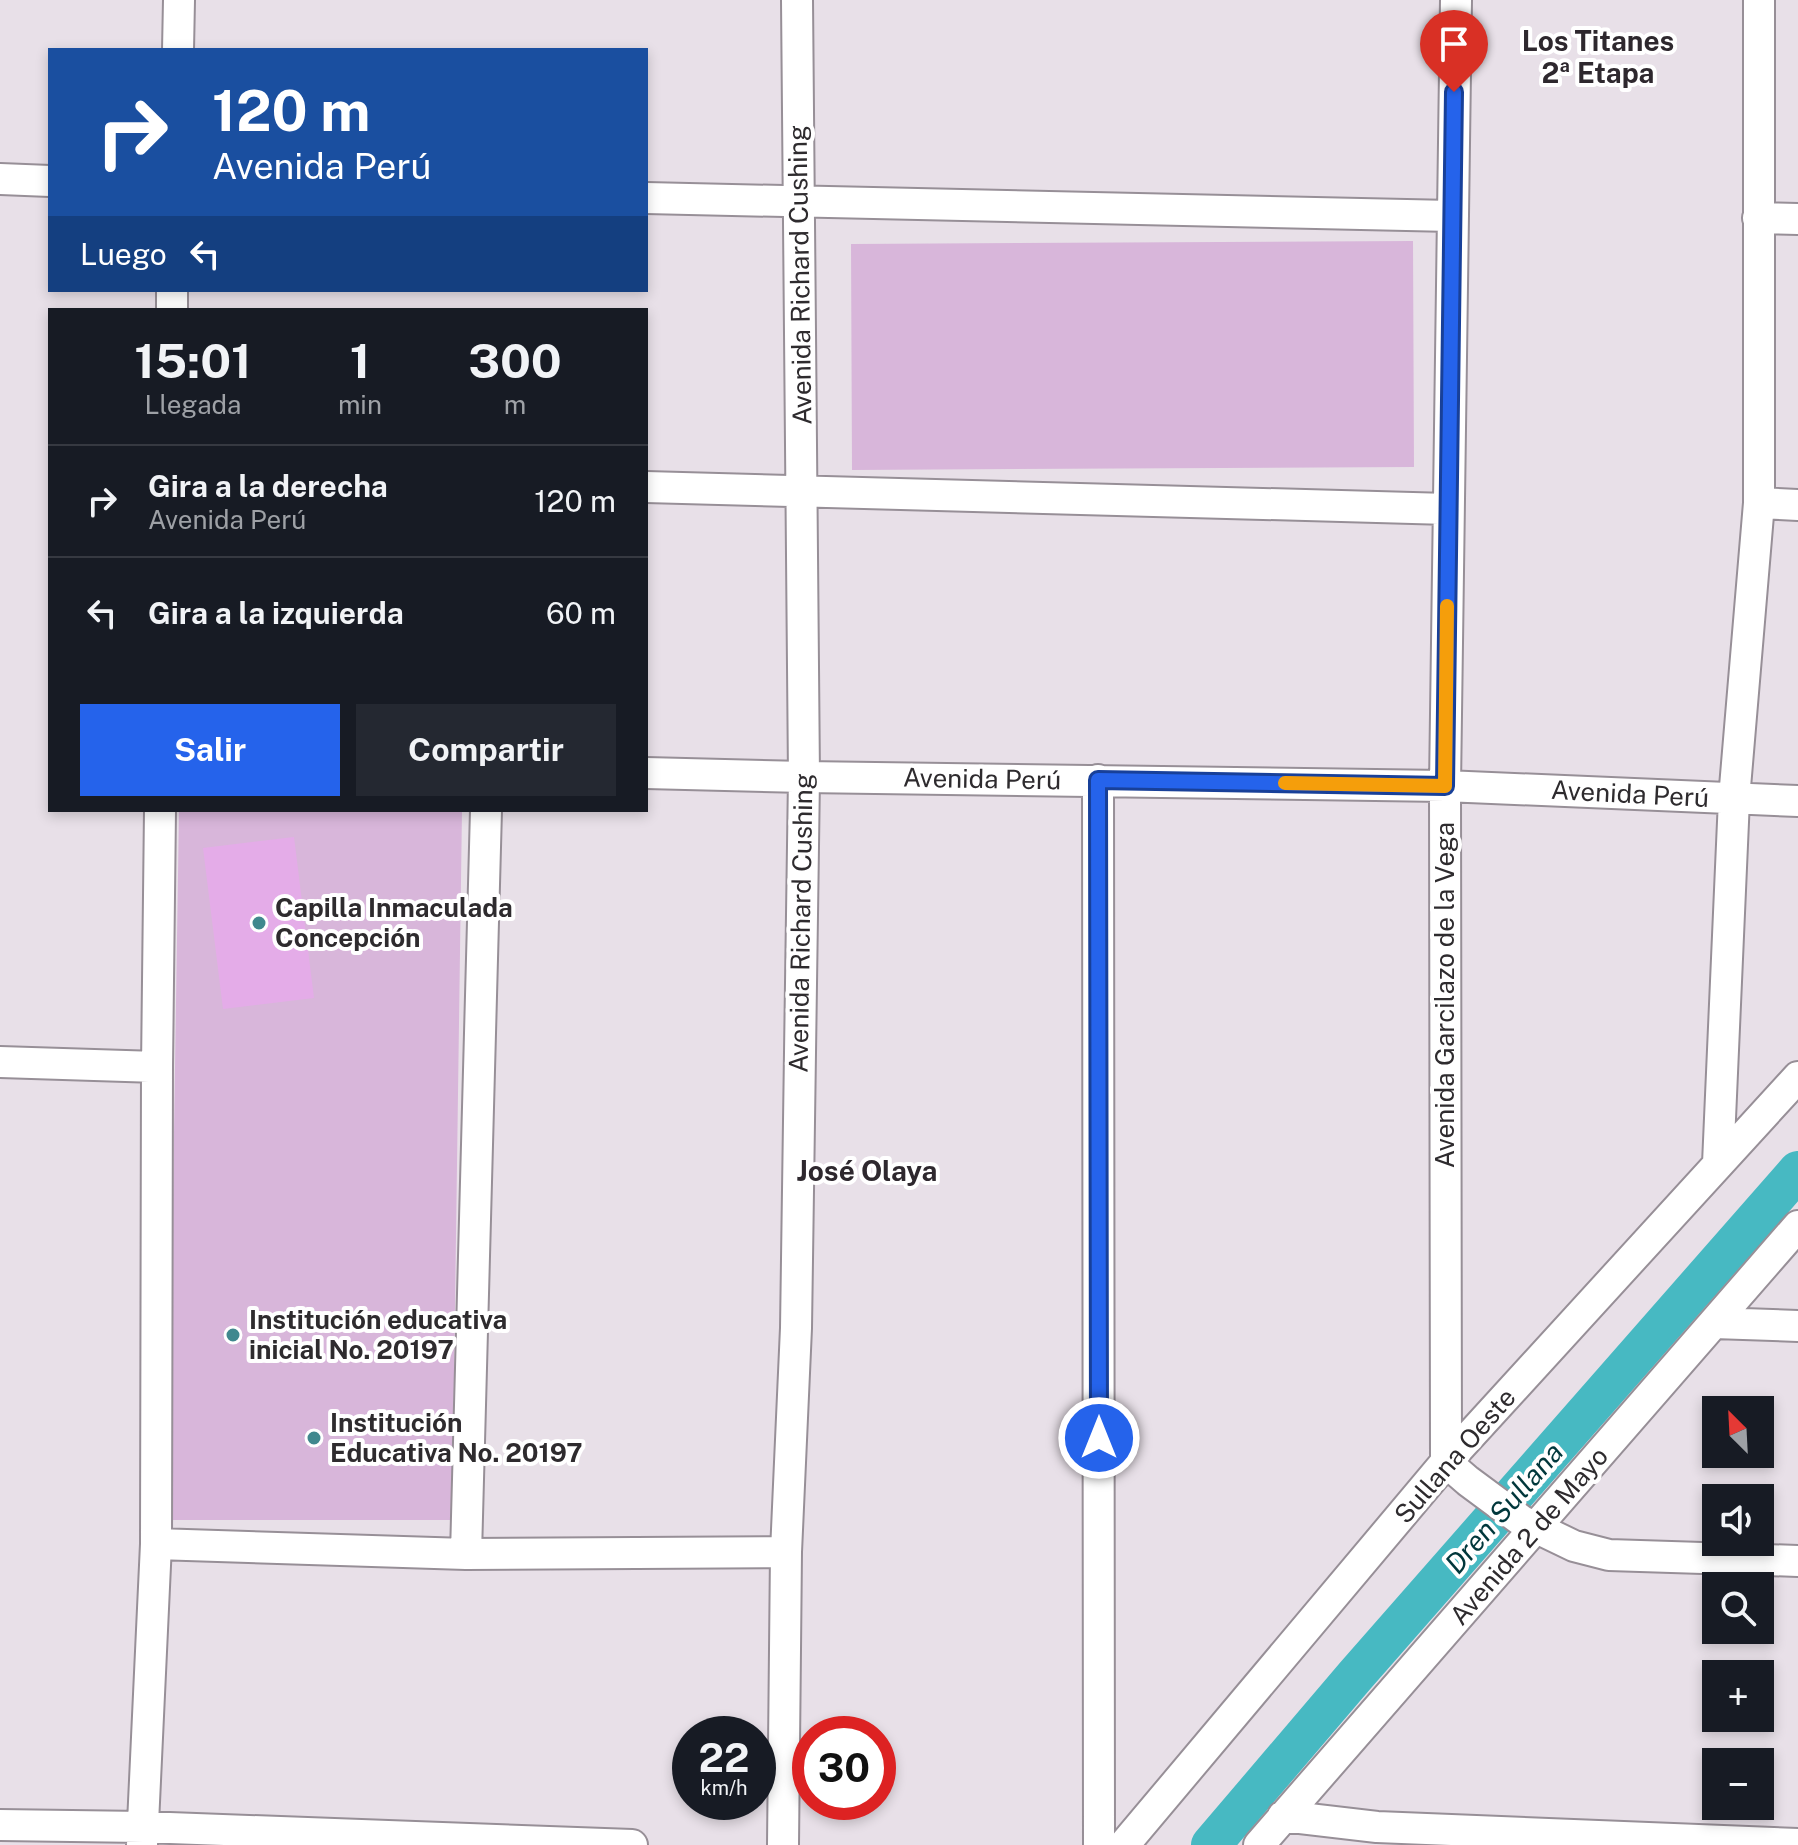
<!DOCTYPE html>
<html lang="es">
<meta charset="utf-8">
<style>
body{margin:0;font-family:"Public Sans",sans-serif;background:#242831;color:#f1f3f6;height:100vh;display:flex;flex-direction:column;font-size:30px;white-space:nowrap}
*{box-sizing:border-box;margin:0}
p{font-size:26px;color:#9ea1a6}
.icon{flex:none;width:44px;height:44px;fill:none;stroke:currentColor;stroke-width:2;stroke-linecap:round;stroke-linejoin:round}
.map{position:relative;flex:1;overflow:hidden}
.side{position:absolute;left:48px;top:308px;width:600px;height:504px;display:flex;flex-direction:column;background:#171b24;border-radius:0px;box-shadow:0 4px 12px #0003}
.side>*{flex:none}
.guide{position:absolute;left:48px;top:48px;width:600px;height:244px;border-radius:0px;box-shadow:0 4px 12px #0003;background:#1a4fa0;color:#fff;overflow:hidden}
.needle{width:52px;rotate:336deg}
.controls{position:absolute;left:1702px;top:1396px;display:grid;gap:16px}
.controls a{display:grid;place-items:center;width:72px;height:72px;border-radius:0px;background:#171b24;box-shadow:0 4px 12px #0003;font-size:40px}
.speed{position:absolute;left:672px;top:1716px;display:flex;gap:16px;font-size:40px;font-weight:700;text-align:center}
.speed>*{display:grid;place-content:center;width:104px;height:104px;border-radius:50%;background:#171b24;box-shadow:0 4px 12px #0003;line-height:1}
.speed small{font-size:20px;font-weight:400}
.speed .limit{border:12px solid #d22;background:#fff;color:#111}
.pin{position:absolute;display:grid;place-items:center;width:68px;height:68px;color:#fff;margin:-82px -34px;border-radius:50% 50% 50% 0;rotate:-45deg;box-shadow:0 0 8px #0007}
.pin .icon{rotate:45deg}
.me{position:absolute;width:88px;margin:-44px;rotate:0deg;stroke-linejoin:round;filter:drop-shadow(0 0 6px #0008)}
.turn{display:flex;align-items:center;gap:28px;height:168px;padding:0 32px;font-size:36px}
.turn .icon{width:104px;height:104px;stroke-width:2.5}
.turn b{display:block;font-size:56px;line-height:68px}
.then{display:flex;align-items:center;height:76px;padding:0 32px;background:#0003;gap:16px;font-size:30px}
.eta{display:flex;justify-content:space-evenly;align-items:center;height:136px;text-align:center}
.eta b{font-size:48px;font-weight:700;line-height:56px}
.action{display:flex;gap:16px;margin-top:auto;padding:16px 32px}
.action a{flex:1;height:92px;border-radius:0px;background:#2563eb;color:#fff;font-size:32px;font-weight:700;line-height:92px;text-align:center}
.action a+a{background:#242831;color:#f1f3f6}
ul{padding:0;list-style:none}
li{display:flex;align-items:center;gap:24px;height:112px;padding:0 32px;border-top:2px solid #363941}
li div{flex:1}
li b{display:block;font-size:30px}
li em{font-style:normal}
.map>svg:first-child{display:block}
.green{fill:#d8b6da}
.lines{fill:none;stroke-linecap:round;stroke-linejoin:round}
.canal{stroke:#47b9c2;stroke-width:40}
.building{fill:#e4ace8}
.minor-casing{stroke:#978f97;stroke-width:34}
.minor{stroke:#fff;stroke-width:30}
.route-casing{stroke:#184099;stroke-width:20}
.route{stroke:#2563eb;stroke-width:14}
.slow{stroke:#f59e0b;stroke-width:14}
.poi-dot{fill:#40888e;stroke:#fff;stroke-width:3}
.labels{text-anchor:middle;stroke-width:8;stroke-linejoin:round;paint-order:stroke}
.street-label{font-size:26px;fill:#2e2b2e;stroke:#fff}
.poi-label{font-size:26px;font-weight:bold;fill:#2e2b2e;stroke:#fff;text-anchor:start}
.neighbourhood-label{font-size:28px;font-weight:bold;fill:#2e282e;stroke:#fff}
.water-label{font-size:28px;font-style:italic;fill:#00373b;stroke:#fff}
</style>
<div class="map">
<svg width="1798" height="1845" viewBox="0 0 1798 1845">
<rect width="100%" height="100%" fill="#e8e0e8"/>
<!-- green -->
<path class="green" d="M 1413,241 L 1414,467 L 852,470 L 851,244 Z
M 179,810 L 462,810 L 452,1520 L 168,1520 Z"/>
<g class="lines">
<!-- canal -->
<path class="canal" d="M 1211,1845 L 1355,1676 L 1798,1171"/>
</g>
<!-- building -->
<path class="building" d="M 294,837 L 314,998 L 223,1009 L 203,848 Z"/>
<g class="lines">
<defs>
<path id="minor" d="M 1456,0 L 1445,786 L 1446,1462 L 1468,1481 L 1522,1521 L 1574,1546 L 1609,1555 L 1798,1561
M 178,50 L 179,0
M 0,179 L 50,181
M 646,198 L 1452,216
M 1758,218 L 1798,219
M 172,310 L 172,290
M 646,487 L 1448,509
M 1759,503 L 1798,505
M 646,773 L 804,777 L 1445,786 L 1798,801
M 1098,780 L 1099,1845
M 0,1062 L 157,1067
M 1718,1164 L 1734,799 L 1759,503 L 1759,0
M 1714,1323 L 1798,1326
M 156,1544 L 466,1554 L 786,1552
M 466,1554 L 486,810
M 1283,1816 L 1377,1827 L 1798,1844
M 0,1825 L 143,1827 L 632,1845
M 142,1845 L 156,1544 L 157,1067 L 160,810
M 783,1845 L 786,1552 L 796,1328 L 804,777 L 797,0
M 1124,1845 L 1446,1462 L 1798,1077
M 1259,1845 L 1798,1226"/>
</defs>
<!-- minor casing -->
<use href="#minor" class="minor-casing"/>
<!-- minor -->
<use href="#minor" class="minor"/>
</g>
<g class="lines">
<defs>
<path id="route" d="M 1099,1438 L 1098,780 L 1445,786 L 1454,92"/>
</defs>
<!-- route casing -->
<use href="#route" class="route-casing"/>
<!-- route -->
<use href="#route" class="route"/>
<!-- slow -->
<path class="slow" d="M 1285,783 L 1445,786 L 1447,606"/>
</g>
<!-- markers -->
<g class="poi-dot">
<circle cx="259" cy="923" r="8"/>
<circle cx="233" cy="1335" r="8"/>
<circle cx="314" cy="1438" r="8"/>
</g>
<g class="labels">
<!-- street labels -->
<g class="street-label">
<text transform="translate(800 275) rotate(-91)" y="9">Avenida Richard Cushing</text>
<text transform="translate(982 779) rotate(1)" y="9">Avenida Perú</text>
<text transform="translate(1630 794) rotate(3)" y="9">Avenida Perú</text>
<text transform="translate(801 923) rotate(-89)" y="9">Avenida Richard Cushing</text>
<text transform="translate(1445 995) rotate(-90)" y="9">Avenida Garcilazo de la Vega</text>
<text transform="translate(1455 1456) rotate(-49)" y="9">Sullana Oeste</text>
<text transform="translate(1529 1536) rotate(-49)" y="9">Avenida 2 de Mayo</text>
</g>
<!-- poi labels -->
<g class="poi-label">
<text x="275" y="917">Capilla Inmaculada<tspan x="275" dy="30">Concepción</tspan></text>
<text x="249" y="1329">Institución educativa<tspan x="249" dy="30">inicial No. 20197</tspan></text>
<text x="330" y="1432">Institución<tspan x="330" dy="30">Educativa No. 20197</tspan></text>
</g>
<!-- neighbourhood labels -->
<g class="neighbourhood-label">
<text x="1598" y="51">Los Titanes<tspan x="1598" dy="32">2ª Etapa</tspan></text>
<text x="867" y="1181">José Olaya</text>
</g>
<!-- water labels -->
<g class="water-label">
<text transform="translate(1504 1508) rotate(-49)" y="10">Dren Sullana</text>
</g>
</g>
</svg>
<div class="controls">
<a><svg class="needle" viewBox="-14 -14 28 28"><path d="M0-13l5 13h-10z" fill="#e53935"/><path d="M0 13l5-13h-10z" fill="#9ea1a6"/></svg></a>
<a><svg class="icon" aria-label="sound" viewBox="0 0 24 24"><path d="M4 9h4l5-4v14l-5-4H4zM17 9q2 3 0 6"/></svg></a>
<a><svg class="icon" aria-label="search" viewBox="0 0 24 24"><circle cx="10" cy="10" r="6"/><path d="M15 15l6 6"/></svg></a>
<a>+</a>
<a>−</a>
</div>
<div class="speed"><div>22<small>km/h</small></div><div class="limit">30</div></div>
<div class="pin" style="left:1454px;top:92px;background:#d93025"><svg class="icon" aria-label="arrive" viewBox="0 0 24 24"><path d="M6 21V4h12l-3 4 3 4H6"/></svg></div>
<svg class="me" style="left:1099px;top:1438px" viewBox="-20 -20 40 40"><circle r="17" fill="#2563eb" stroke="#fff" stroke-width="3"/><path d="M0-11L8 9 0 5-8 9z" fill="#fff"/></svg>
<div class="guide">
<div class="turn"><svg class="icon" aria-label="right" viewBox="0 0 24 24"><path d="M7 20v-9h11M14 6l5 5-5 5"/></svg><div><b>120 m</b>Avenida Perú</div></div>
<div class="then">Luego<svg class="icon" aria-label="left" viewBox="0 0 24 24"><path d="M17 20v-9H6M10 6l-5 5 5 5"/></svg></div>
</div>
<section class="side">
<div class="eta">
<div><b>15:01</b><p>Llegada</p></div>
<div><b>1</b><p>min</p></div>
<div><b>300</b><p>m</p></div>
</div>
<ul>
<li><svg class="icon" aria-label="right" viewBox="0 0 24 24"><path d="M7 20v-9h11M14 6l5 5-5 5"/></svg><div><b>Gira a la derecha</b><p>Avenida Perú</p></div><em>120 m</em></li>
<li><svg class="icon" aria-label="left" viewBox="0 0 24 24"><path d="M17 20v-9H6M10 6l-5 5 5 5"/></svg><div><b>Gira a la izquierda</b></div><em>60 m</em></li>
</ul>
<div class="action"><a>Salir</a><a>Compartir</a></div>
</section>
</div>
